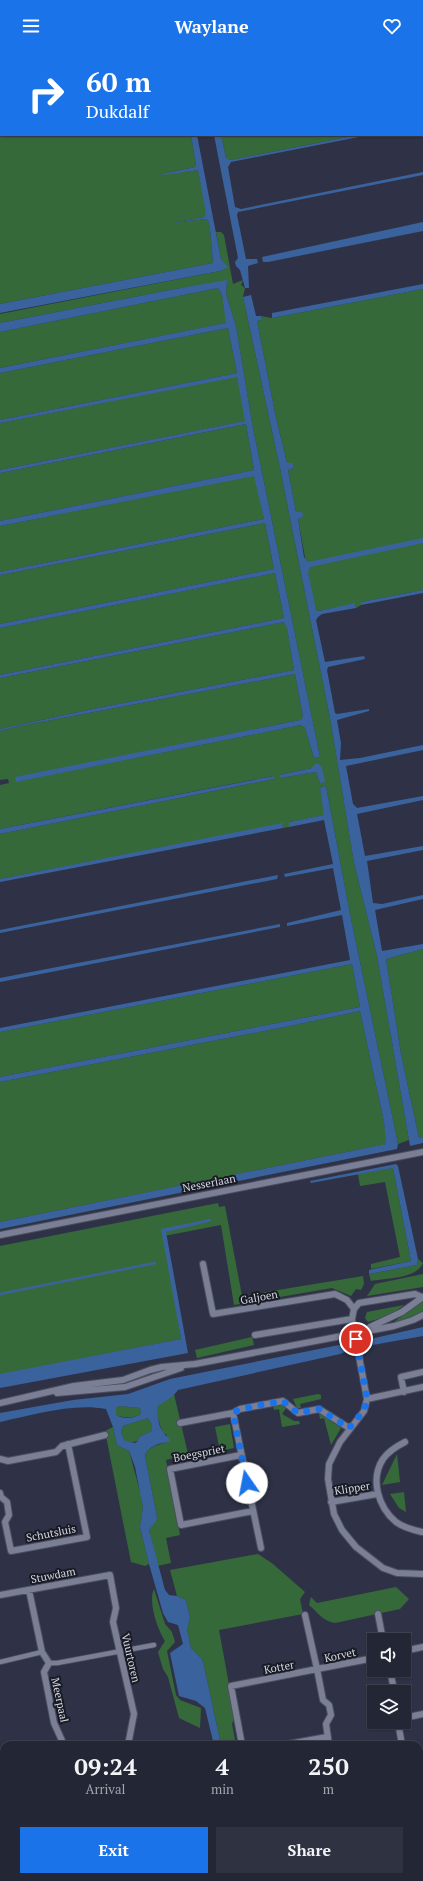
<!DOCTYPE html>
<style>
body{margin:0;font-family:"PT Serif",serif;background:#2f3240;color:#f1f3f6;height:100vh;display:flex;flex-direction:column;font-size:15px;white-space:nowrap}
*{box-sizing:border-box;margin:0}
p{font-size:13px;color:#a3a5ac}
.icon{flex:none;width:22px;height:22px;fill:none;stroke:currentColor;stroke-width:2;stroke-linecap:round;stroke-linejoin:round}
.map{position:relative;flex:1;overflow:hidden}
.details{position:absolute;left:0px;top:1689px;width:423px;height:140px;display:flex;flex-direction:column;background:#232634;border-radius:12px 12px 0 0;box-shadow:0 1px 3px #0004,0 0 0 1px #40434f}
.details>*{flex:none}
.guide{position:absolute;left:0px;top:0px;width:423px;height:84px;box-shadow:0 1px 3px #0004,0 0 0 1px #40434f;background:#1a73e8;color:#fff;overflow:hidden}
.fabs{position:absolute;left:367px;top:1581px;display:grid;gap:8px}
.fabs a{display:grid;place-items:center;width:44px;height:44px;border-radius:0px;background:#232634;box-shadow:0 1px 3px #0004,0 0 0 1px #40434f;font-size:20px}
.pin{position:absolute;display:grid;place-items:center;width:34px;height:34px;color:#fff;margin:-17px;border:2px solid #fff;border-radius:50%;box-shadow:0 1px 4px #0007}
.me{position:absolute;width:44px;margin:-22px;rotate:348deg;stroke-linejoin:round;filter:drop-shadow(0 0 3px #0008)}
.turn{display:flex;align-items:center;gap:14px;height:84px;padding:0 20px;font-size:18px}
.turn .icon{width:52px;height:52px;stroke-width:2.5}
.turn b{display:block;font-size:28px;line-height:34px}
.eta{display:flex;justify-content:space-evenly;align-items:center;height:68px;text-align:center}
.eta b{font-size:24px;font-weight:600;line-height:28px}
.button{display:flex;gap:8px;margin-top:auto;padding:8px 20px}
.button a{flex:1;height:46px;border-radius:0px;background:#1a73e8;color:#fff;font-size:16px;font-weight:600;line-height:46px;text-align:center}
.button a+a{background:#2f3240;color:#f1f3f6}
header{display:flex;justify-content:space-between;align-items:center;height:52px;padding:0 20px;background:#1a73e8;color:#fff;font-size:18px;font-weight:600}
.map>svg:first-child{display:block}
.built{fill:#353954}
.green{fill:#36693a;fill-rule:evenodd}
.water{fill:#3a639e;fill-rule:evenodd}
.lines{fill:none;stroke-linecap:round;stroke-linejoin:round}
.stream{stroke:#3a639e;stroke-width:2.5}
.pedestrian-casing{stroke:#4c4e5f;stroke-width:6}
.minor-casing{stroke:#4c4e5f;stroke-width:8}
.pedestrian{stroke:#7a7f96;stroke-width:4.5}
.minor{stroke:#7a7f96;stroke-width:6}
.route{stroke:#1a73e8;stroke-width:7;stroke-dasharray:0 12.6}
.labels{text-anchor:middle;stroke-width:4;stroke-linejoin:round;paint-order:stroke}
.street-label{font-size:11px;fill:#d4d6e3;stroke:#191b24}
</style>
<header><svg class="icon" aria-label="menu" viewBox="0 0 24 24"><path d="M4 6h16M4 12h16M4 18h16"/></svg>Waylane<svg class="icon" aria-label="heart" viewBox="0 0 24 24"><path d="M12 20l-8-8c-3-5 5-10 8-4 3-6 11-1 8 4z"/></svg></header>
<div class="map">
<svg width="423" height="1829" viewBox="0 0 423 1829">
<rect width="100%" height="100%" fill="#2f3246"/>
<!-- built -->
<path class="built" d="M 423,1733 L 423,1796 L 419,1797 L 419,1734 Z"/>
<!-- green -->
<path class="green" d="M 279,0 L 423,0 L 423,20 L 422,1 L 274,1 Z
M 0,55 L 1,83 L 191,83 L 196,113 L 195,115 L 162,122 L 198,118 L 207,162 L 204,165 L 173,171 L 205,167 L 208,168 L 210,177 L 213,211 L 0,252 Z
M 221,83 L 358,83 L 231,108 L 226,106 Z
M 216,180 L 221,180 L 224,183 L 233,232 L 243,228 L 241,233 L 245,236 L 243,245 L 280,416 L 330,666 L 354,811 L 377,904 L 409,1088 L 398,1092 L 350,862 L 326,734 L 320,736 L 325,763 L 289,770 L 289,775 L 283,776 L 281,772 L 0,827 L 0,782 L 274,727 L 273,724 L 0,777 L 0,733 L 9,731 L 8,727 L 0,728 L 0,679 L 20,674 L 295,622 L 303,665 L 300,668 L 15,726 L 19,729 L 301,673 L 305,676 L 314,706 L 320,705 L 252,371 L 236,274 L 226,242 L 227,229 L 175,237 L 0,271 L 0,262 L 220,219 L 227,215 L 221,207 ZM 312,716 L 322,716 L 320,731 L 316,720 L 280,726 L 280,723 Z
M 218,236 L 222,243 L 227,271 L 0,316 L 0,280 Z
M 423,237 L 423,538 L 361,550 L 361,553 L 356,556 L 355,552 L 318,559 L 316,558 L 313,549 L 298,467 L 303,465 L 296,460 L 288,418 L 293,416 L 293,411 L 287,411 L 276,366 L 257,269 L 262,268 L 261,264 L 272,266 Z
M 228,276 L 237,321 L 0,368 L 0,321 Z
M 237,324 L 246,369 L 0,418 L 0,371 Z
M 246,372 L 254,418 L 0,469 L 0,421 Z
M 255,423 L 264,467 L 0,520 L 0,474 Z
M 265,471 L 274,517 L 0,572 L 0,523 Z
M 275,521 L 284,566 L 0,623 L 0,576 Z
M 284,570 L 287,575 L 294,618 L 98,656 L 0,677 L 0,626 Z
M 423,897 L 423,1085 L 419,1086 L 401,1002 L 386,907 Z
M 352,912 L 360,955 L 0,1025 L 0,980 Z
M 360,959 L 384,1070 L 387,1092 L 0,1170 L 0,1030 L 285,975 Z
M 393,1116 L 411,1209 L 371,1217 L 371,1212 L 400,1205 L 385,1130 L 360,1134 L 358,1122 Z
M 218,1151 L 219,1155 L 225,1154 L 242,1244 L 363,1224 L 364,1232 L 361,1238 L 356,1237 L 351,1244 L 332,1236 L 234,1253 L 221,1173 L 164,1184 L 181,1287 L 0,1323 L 0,1194 Z
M 418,1207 L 423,1211 C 416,1227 387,1226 371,1229 L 369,1222 L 417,1213 Z
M 423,1222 L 423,1235 L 367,1244 L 375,1232 Z
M 423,1248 L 423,1260 L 412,1266 L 394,1270 Z
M 404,1253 C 393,1262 382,1266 368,1270 L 365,1266 L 367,1260 Z
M 252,1285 L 254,1293 L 197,1306 L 195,1298 Z
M 174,1342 L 188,1402 L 166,1408 L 180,1483 L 166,1486 L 171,1511 L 157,1514 L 149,1478 L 157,1465 L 145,1404 C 147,1395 158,1393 167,1390 L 167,1383 L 163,1381 C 160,1373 153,1356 161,1351 C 166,1348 171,1346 174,1342 Z
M 318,1342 L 321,1343 L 321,1347 L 300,1352 L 301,1356 L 297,1356 L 293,1347 Z
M 281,1352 L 286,1356 L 282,1362 L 294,1369 L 299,1369 L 300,1372 L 282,1375 L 279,1357 L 274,1358 L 273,1354 Z
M 120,1354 L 140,1356 L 141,1362 C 132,1367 124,1366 116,1363 L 116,1356 Z
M 319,1361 L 341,1376 L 331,1393 L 324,1366 L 320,1367 Z
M 148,1366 L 152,1373 L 152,1379 L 139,1385 L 138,1389 L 128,1391 L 125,1389 L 121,1380 L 123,1374 Z
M 230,1372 L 234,1396 L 220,1399 L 215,1375 Z
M 113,1375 L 117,1393 L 129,1399 L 141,1443 L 143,1455 L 140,1475 L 149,1512 L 145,1514 L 131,1510 L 105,1379 Z
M 397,1402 L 400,1430 L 382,1433 Z
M 404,1440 L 406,1460 L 399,1456 L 390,1442 Z
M 258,1502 L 273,1512 L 305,1540 L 300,1547 L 303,1562 L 219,1578 L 230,1638 L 234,1667 L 232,1672 L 236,1693 L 221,1693 L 204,1614 L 202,1607 L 191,1596 L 187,1577 L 190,1566 L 186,1548 L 177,1544 L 170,1518 Z
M 396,1535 L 409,1547 L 400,1557 L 335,1571 C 322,1569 318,1560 309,1553 L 311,1545 L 317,1551 Z
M 154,1537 L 165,1572 L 172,1580 L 175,1590 L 167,1599 L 176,1643 L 180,1648 L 201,1656 L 200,1676 L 179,1666 L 168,1625 L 163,1617 L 158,1600 L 165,1589 C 157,1577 148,1549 154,1537 Z
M 244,1825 L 301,1825 L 302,1829 L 245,1829 Z"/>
<!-- water -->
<path class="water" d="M 191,83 L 197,83 L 221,207 L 228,215 L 220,219 L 0,261 L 0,252 L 213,211 L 210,177 L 208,168 L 205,167 L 173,171 L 204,165 L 206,162 L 198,118 L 163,123 L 162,122 L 195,115 L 196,113 Z
M 214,83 L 221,83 L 226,106 L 231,108 L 358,83 L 369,83 L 231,110 L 228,115 L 235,155 L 241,157 L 423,120 L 423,123 L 238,160 L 237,163 L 246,207 L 257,207 L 258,211 L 248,214 L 249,236 L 245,236 L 240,218 L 236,214 L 235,210 L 238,206 Z
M 423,170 L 423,179 L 268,210 L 263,210 L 262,205 Z
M 227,228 L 226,242 L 236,274 L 252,371 L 320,705 L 314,706 L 305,676 L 301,673 L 16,730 L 15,725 L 300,668 L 303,665 L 295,622 L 20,674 L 0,679 L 0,677 L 98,656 L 294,618 L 287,576 L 284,570 L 0,626 L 0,623 L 284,566 L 275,521 L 0,576 L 0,572 L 274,517 L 265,471 L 0,523 L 0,520 L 264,467 L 254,424 L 0,474 L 0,469 L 254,418 L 246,372 L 0,421 L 0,418 L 245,369 L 237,325 L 0,371 L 0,368 L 237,321 L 228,276 L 0,321 L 0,316 L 226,271 L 222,243 L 218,236 L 0,280 L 0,271 L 175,237 Z
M 423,232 L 423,237 L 272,266 L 272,261 Z
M 251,243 L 256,264 L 261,264 L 262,268 L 257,269 L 276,366 L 287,411 L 293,411 L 293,416 L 288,418 L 296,460 L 302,460 L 303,465 L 298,467 L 304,505 L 308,510 L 423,486 L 423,491 L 310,515 L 308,520 L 316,558 L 319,559 L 355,551 L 356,556 L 322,562 L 318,565 L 316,568 L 325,610 L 364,604 L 365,607 L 328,615 L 327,618 L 335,661 L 337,662 L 369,657 L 369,659 L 337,668 L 341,691 L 340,708 L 360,706 L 423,693 L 423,698 L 346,714 L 353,752 L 357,756 L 423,744 L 423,748 L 357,762 L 365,804 L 423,794 L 423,798 L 367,809 L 373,851 L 382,852 L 423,843 L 423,847 L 375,858 L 382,899 L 423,892 L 423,897 L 386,907 L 401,1002 L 419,1086 L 423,1085 L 423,1091 L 410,1094 L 377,904 L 354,811 L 330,666 L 280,416 L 243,245 Z
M 423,538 L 423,541 L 361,553 L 361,550 Z
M 315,712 L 319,712 L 322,716 L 325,730 L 320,731 L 316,720 L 280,726 L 280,723 L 312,716 Z
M 274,724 L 274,727 L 0,782 L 0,777 Z
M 326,734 L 350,862 L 398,1092 L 397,1097 L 0,1177 L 0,1170 L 386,1092 L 384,1070 L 360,959 L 285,975 L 0,1030 L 0,1025 L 360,955 L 352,912 L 0,980 L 0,976 L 350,908 L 342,863 L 287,874 L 287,871 L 341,858 L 333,816 L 285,825 L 284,822 L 333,812 L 324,768 L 289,775 L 289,770 L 324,763 L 320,736 Z
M 282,771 L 283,776 L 0,830 L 0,827 Z
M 278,823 L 277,827 L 0,881 L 0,878 Z
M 280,872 L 280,875 L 0,930 L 0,926 Z
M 396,1112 L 398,1114 L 418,1207 L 417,1213 L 369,1222 L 369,1218 L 411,1209 L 393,1116 L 311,1131 L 310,1129 Z
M 210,1167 L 212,1169 L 166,1180 L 188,1301 L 0,1336 L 0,1322 L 181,1287 L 161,1177 Z
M 423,1275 L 423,1284 L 367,1294 L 366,1288 Z
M 344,1292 L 345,1300 L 340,1302 L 178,1338 L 173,1344 L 158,1354 C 157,1361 158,1374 163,1380 C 165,1384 169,1384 170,1390 C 161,1390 147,1395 145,1404 L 157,1465 L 156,1469 L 149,1478 L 165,1538 L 169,1543 L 177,1544 L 186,1548 L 190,1566 L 187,1577 L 191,1596 L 202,1607 L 204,1614 L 221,1693 L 214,1693 L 205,1656 L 196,1649 L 179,1644 L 170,1601 L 183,1592 L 178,1573 L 168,1570 L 163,1561 L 149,1512 L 140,1475 L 143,1455 L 135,1415 L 129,1399 L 117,1393 L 113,1375 L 106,1357 C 71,1351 34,1363 0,1370 L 0,1361 L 73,1348 L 128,1342 L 170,1327 ZM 120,1354 L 140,1356 L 141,1362 C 132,1367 124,1367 116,1363 L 116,1356 ZM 148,1366 L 152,1373 L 152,1379 L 139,1385 L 138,1389 L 135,1391 L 125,1389 L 121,1380 L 123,1374 Z"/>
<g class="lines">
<!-- stream -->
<path class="stream" d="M 0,1242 L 155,1211"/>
<defs>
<path id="pedestrian" d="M 0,1610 L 42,1600
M 49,1611 L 57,1611 L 154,1593"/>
<path id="minor" d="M 0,1183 L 423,1100
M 203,1212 L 213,1262 L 335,1242 L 347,1248 L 354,1257
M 422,1245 L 415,1242 L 359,1251 L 354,1257 L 352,1267 L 367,1347 L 364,1359 L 340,1390 L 329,1412 L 328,1427 L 334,1462 L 342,1478 L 356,1495 L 383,1516 L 397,1521 L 423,1522
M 370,1275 L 402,1260 L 423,1245
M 255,1283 L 352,1267
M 404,1340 L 401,1325 L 423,1320
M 57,1341 L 125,1335 L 181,1316
M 367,1347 L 423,1335
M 0,1351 L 74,1334 L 123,1328 L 150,1318 L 162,1315 L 195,1312 L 394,1274 L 413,1268 L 423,1263
M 233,1361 L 261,1496
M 180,1371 L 233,1361 L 240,1357 L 283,1349 L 298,1361 L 319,1357 L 349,1376
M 405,1390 C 397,1394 388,1400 383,1407 C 370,1427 378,1455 396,1470 C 403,1475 413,1478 422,1480
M 241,1403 L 170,1417 L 181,1473 L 253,1459
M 0,1407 L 8,1409 L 56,1400 L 62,1394 L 105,1383
M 0,1441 L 1,1445 L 7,1450 L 9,1463 L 5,1470 L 11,1499 L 87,1485 L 68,1392
M 331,1450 L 377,1442
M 29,1538 L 42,1600 L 49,1611 L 44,1620 L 54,1671 L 64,1693
M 0,1543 L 110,1523 L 116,1556 L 113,1570 L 134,1662 L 129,1688 L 130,1693
M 378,1562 L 383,1588
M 305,1563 L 317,1617 L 374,1606
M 404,1599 L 423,1595
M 389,1640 L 393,1633 L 390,1618
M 404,1666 L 423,1662
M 398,1670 L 402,1693
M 242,1693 L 231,1634 L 317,1617 L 323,1648 L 329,1653 L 331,1663 L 326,1672 L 329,1693
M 283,1693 L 327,1685
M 0,1714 L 4,1717
M 0,1730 L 4,1723
M 419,1730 L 423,1729
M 419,1803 L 423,1802
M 391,1825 L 392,1829
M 146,1829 L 166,1825"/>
</defs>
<!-- pedestrian casing -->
<use href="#pedestrian" class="pedestrian-casing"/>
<!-- minor casing -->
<use href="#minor" class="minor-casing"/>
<!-- pedestrian -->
<use href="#pedestrian" class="pedestrian"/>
<!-- minor -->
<use href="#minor" class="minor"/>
</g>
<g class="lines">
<!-- route -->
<path class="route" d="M 247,1431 L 233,1361 L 240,1357 L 283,1349 L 298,1361 L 319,1357 L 349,1376 L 364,1359 L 367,1347 L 356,1287"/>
</g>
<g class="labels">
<!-- street labels -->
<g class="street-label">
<text transform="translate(209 1131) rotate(-11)" y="4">Nesserlaan</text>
<text transform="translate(259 1245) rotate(-10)" y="4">Galjoen</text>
<text transform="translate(199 1401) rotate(-11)" y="4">Boegspriet</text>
<text transform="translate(352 1436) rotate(-9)" y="4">Klipper</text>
<text transform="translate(51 1481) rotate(-11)" y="4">Schutsluis</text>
<text transform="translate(53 1523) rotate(-11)" y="4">Stuwdam</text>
<text transform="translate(340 1603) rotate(-12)" y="4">Korvet</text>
<text transform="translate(131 1606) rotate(77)" y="4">Vuurtoren</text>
<text transform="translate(279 1615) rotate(-11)" y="4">Kotter</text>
<text transform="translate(60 1648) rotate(78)" y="4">Meerpaal</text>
</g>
</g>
</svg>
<div class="fabs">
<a><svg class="icon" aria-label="sound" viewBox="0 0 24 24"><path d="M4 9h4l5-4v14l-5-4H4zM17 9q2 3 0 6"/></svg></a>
<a><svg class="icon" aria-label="layers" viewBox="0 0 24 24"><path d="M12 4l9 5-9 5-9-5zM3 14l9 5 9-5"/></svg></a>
</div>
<div class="pin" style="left:356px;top:1287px;background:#d93025"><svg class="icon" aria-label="arrive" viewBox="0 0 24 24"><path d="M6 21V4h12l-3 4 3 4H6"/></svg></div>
<svg class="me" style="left:247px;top:1431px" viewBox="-20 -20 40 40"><circle r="19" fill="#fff"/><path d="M0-13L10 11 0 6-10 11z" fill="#1a73e8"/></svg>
<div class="guide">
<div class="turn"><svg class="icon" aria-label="right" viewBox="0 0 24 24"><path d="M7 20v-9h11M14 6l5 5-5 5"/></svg><div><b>60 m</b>Dukdalf</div></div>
</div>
<section class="details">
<div class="eta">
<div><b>09:24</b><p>Arrival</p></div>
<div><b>4</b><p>min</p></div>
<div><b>250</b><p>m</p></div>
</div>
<div class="button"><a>Exit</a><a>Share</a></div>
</section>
</div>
